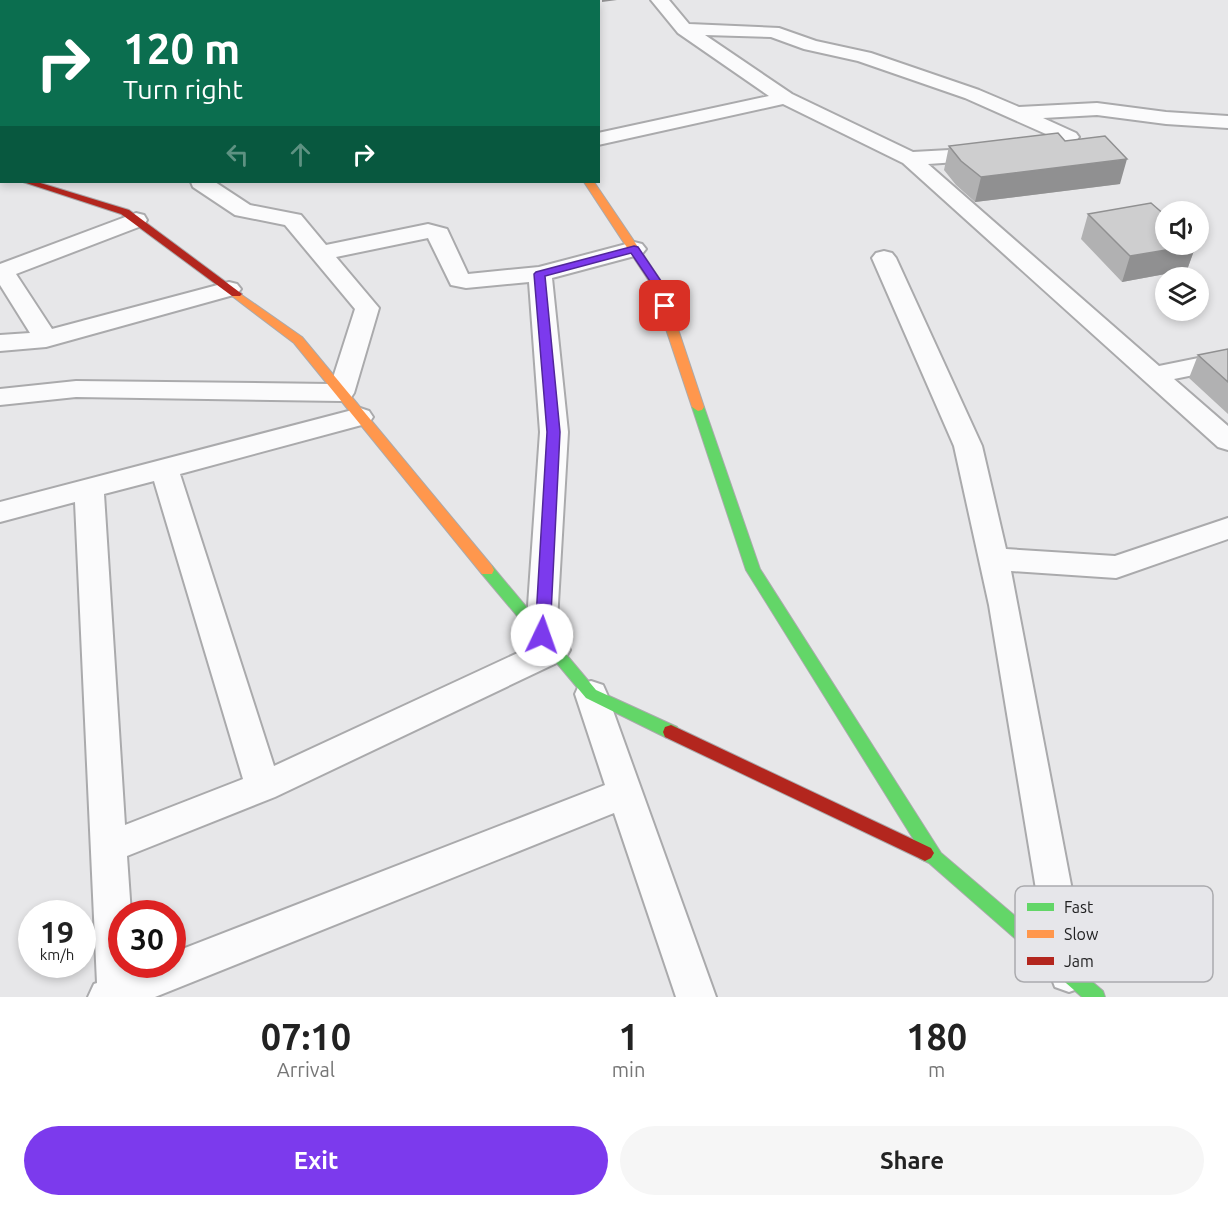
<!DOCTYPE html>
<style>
body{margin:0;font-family:Ubuntu,sans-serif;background:#f6f6f6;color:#222;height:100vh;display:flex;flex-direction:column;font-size:22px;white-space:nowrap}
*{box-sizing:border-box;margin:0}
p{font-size:20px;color:#767676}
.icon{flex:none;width:33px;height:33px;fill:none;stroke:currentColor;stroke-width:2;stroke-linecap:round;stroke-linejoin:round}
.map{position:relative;height:997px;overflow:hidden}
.side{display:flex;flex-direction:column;background:#fff;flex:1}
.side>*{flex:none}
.guide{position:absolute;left:0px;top:0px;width:600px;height:183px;box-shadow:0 3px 9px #0003;background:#0b6e4f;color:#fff;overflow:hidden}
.controls{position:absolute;left:1155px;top:201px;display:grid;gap:12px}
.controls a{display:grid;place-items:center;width:54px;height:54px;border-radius:50%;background:#fff;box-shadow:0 3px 9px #0003;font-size:30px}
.speed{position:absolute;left:18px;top:900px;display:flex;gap:12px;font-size:30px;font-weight:700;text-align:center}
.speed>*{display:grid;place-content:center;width:78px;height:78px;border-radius:50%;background:#fff;box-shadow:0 3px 9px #0003;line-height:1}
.speed small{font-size:15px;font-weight:400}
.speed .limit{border:9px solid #d22;background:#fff;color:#111}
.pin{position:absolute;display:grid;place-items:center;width:51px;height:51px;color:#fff;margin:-26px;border-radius:12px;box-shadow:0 3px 9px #0006}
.me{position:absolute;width:66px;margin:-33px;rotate:3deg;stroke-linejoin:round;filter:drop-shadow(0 0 4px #0008)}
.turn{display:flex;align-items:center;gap:21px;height:126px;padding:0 24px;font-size:27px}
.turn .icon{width:78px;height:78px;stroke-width:2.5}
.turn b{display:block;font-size:42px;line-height:51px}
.lanes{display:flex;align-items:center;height:57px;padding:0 24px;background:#0003;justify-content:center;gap:30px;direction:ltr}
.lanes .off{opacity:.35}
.eta{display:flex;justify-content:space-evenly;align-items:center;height:102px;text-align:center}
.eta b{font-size:36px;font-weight:600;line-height:42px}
.cta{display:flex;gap:12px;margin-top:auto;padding:12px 24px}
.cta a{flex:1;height:69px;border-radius:36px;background:#7c3aed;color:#fff;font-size:24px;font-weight:600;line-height:69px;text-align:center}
.cta a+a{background:#f6f6f6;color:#222}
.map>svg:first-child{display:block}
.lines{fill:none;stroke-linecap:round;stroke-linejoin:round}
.street-casing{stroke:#aaaaac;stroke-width:4}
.fast-casing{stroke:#aaaaac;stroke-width:2}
.slow-casing{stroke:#aaaaac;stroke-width:2}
.jam-casing{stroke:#aaaaac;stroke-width:2}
.street{fill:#fbfbfc;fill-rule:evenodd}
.fast{fill:#63d668;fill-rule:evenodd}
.slow{fill:#ff974d;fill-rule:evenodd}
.jam{fill:#b3261e;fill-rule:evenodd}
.wall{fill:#b1b1b2}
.shaded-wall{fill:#909091}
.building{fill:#cececf;stroke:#909091;stroke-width:1.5}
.route{fill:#7c3aed;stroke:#51269a;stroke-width:1.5}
.key{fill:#e6e6ea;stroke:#ababae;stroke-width:1.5}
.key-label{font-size:16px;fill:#212122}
</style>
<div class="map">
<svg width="1228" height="997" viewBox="0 0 1228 997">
<rect width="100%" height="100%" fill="#e7e7e9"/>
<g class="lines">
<defs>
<path id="street" d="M 426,0 L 444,0 L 444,2 L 426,2 Z
M 651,0 L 669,0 L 689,24 L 779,28 L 816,41 L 871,53 L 979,90 L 1019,107 L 1097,103 L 1166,112 L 1228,116 L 1228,128 L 1166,124 L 1097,115 L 1043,118 L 1076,133 L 1079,137 C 1067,155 1042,161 1022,155 L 1019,151 L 1022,147 L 1048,143 L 1055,138 L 965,98 L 858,61 L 804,49 L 771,37 L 705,35 L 792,94 L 913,152 L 986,148 L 993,150 L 997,154 L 993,158 L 986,160 L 928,164 L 1159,366 L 1228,352 L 1228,368 L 1174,379 L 1228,426 L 1228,450 L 1218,447 L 903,163 L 783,104 L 598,145 L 598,133 L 769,96 L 678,33 Z
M 0,99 L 2,99 L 2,112 L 0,111 Z
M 0,168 L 2,168 L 2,180 L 0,180 Z
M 191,182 L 215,182 L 250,205 L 301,215 L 326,245 L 428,224 L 447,229 L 468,274 L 539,267 L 634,242 L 642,244 L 646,249 L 642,254 L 552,278 L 568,432 L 556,638 L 565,641 L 570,650 L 565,659 L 275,797 L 127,856 L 131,914 L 122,914 L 122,964 L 135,964 L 135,968 L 143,964 L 172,964 L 172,953 L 605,785 L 575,694 L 579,685 L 591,681 L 603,685 L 607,694 L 716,997 L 676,997 L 614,813 L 155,997 L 88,997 L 94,984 L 97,983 L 75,502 L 0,522 L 0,502 L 360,408 L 369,411 L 373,417 L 369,423 L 180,474 L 274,766 L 535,645 L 531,644 L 526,635 L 540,432 L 529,282 L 466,288 L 451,285 L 428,238 L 336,257 L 379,308 L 354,393 L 350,399 L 341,401 L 76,397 L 0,405 L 0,389 L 76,381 L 331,384 L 355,309 L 285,225 L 235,215 L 193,187 ZM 154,481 L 243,779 L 125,825 L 104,494 Z
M 136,213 L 144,215 L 147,220 L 144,225 L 16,274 L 52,329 L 229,282 L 237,284 L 241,289 L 237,294 L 46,347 L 0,351 L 0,335 L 30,333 L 0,285 L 0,264 Z
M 884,251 L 892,253 L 896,258 L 982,446 L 1006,549 L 1115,556 L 1228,518 L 1228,539 L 1116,578 L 1011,571 L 1088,974 L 1083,987 L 1069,992 L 1055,987 L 1050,974 L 989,605 L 954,446 L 872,258 L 876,253 Z"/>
<path id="fast" d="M 698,403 L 704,407 L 760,569 L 941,853 L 1103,991 L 1105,997 L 1082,997 L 929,863 L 919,858 L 916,853 L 919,848 L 746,570 L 692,407 Z
M 487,565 L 492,566 L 596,690 L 677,727 L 679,732 L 677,737 L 671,739 L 665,737 L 586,698 L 482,574 L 480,570 L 482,566 Z"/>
<path id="slow" d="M 584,182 L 594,182 L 663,284 L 704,407 L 702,410 L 698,411 L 692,407 L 651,284 Z
M 236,291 L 302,337 L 492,566 L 494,570 L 492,574 L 482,574 L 294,343 L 232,296 L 232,292 Z"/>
<path id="jam" d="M 23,182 L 37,182 L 129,210 L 242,294 L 240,296 L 232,296 L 121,214 Z
M 671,725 L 931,848 L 934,853 L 931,858 L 925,861 L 919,858 L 665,737 L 663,732 L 665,727 Z"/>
</defs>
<!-- street casing -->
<use href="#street" class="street-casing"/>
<!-- fast casing -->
<use href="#fast" class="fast-casing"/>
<!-- slow casing -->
<use href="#slow" class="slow-casing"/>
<!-- jam casing -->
<use href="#jam" class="jam-casing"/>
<!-- street -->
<use href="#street" class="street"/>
<!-- fast -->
<use href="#fast" class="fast"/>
<!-- slow -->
<use href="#slow" class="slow"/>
<!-- jam -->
<use href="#jam" class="jam"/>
</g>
<!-- wall -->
<path class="wall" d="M 1065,141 L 1120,184 L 975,202 L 956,185 L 944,170 L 949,146 Z
M 1088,214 L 1196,245 L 1187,270 L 1122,282 L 1081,239 Z
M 1228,349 L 1228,414 L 1189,378 L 1198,355 Z"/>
<!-- shaded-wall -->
<path class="shaded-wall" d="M 602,0 L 617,0 L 602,2 Z
M 1127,159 L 1120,184 L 975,202 L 981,177 Z
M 1196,245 L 1187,270 L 1122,282 L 1130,256 Z"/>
<!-- building -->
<path class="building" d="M 1058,133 L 1065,141 L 1105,136 L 1127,159 L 981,177 L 961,161 L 949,146 Z
M 1151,203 L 1166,216 L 1166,244 L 1196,245 L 1130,256 L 1088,214 Z
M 1228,349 L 1228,382 L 1198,355 Z"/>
<!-- route -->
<path class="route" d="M 634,246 L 638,247 L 663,284 L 671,306 L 669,309 L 665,310 L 659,306 L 652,284 L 631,253 L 545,276 L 560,432 L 550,635 L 547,639 L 537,639 L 535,635 L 547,432 L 534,274 L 536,272 Z"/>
<!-- legend -->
<rect x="1015" y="886" width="198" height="96" rx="9" class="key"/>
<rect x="1027" y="903" width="27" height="8" fill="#63d668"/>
<rect x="1027" y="930" width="27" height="8" fill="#ff974d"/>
<rect x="1027" y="957" width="27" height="8" fill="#b3261e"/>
<g class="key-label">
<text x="1064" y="913">Fast</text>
<text x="1064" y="940">Slow</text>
<text x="1064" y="967">Jam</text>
</g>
</svg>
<div class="controls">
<a><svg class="icon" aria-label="sound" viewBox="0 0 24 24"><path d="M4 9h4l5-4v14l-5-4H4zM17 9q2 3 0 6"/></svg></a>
<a><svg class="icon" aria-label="layers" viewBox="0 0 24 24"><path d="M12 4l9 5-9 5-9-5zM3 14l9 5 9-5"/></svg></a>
</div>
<div class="speed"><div>19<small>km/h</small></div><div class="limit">30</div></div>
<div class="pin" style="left:665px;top:306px;background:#d93025"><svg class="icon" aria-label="arrive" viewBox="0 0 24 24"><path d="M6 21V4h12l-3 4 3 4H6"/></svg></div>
<svg class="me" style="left:542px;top:635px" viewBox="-20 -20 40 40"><circle r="19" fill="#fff"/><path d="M0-13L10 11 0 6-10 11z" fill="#7c3aed"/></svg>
<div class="guide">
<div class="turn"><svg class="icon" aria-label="right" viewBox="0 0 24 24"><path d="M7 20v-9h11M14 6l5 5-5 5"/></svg><div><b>120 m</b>Turn right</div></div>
<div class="lanes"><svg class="icon off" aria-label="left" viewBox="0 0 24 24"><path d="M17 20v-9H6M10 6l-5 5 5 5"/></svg><svg class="icon off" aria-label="ahead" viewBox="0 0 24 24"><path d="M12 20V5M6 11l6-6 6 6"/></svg><svg class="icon" aria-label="right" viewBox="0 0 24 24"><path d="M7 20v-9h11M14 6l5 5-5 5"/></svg></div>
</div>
</div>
<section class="side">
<div class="eta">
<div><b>07:10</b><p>Arrival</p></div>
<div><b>1</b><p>min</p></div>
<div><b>180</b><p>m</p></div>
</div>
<div class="cta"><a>Exit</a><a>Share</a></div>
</section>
